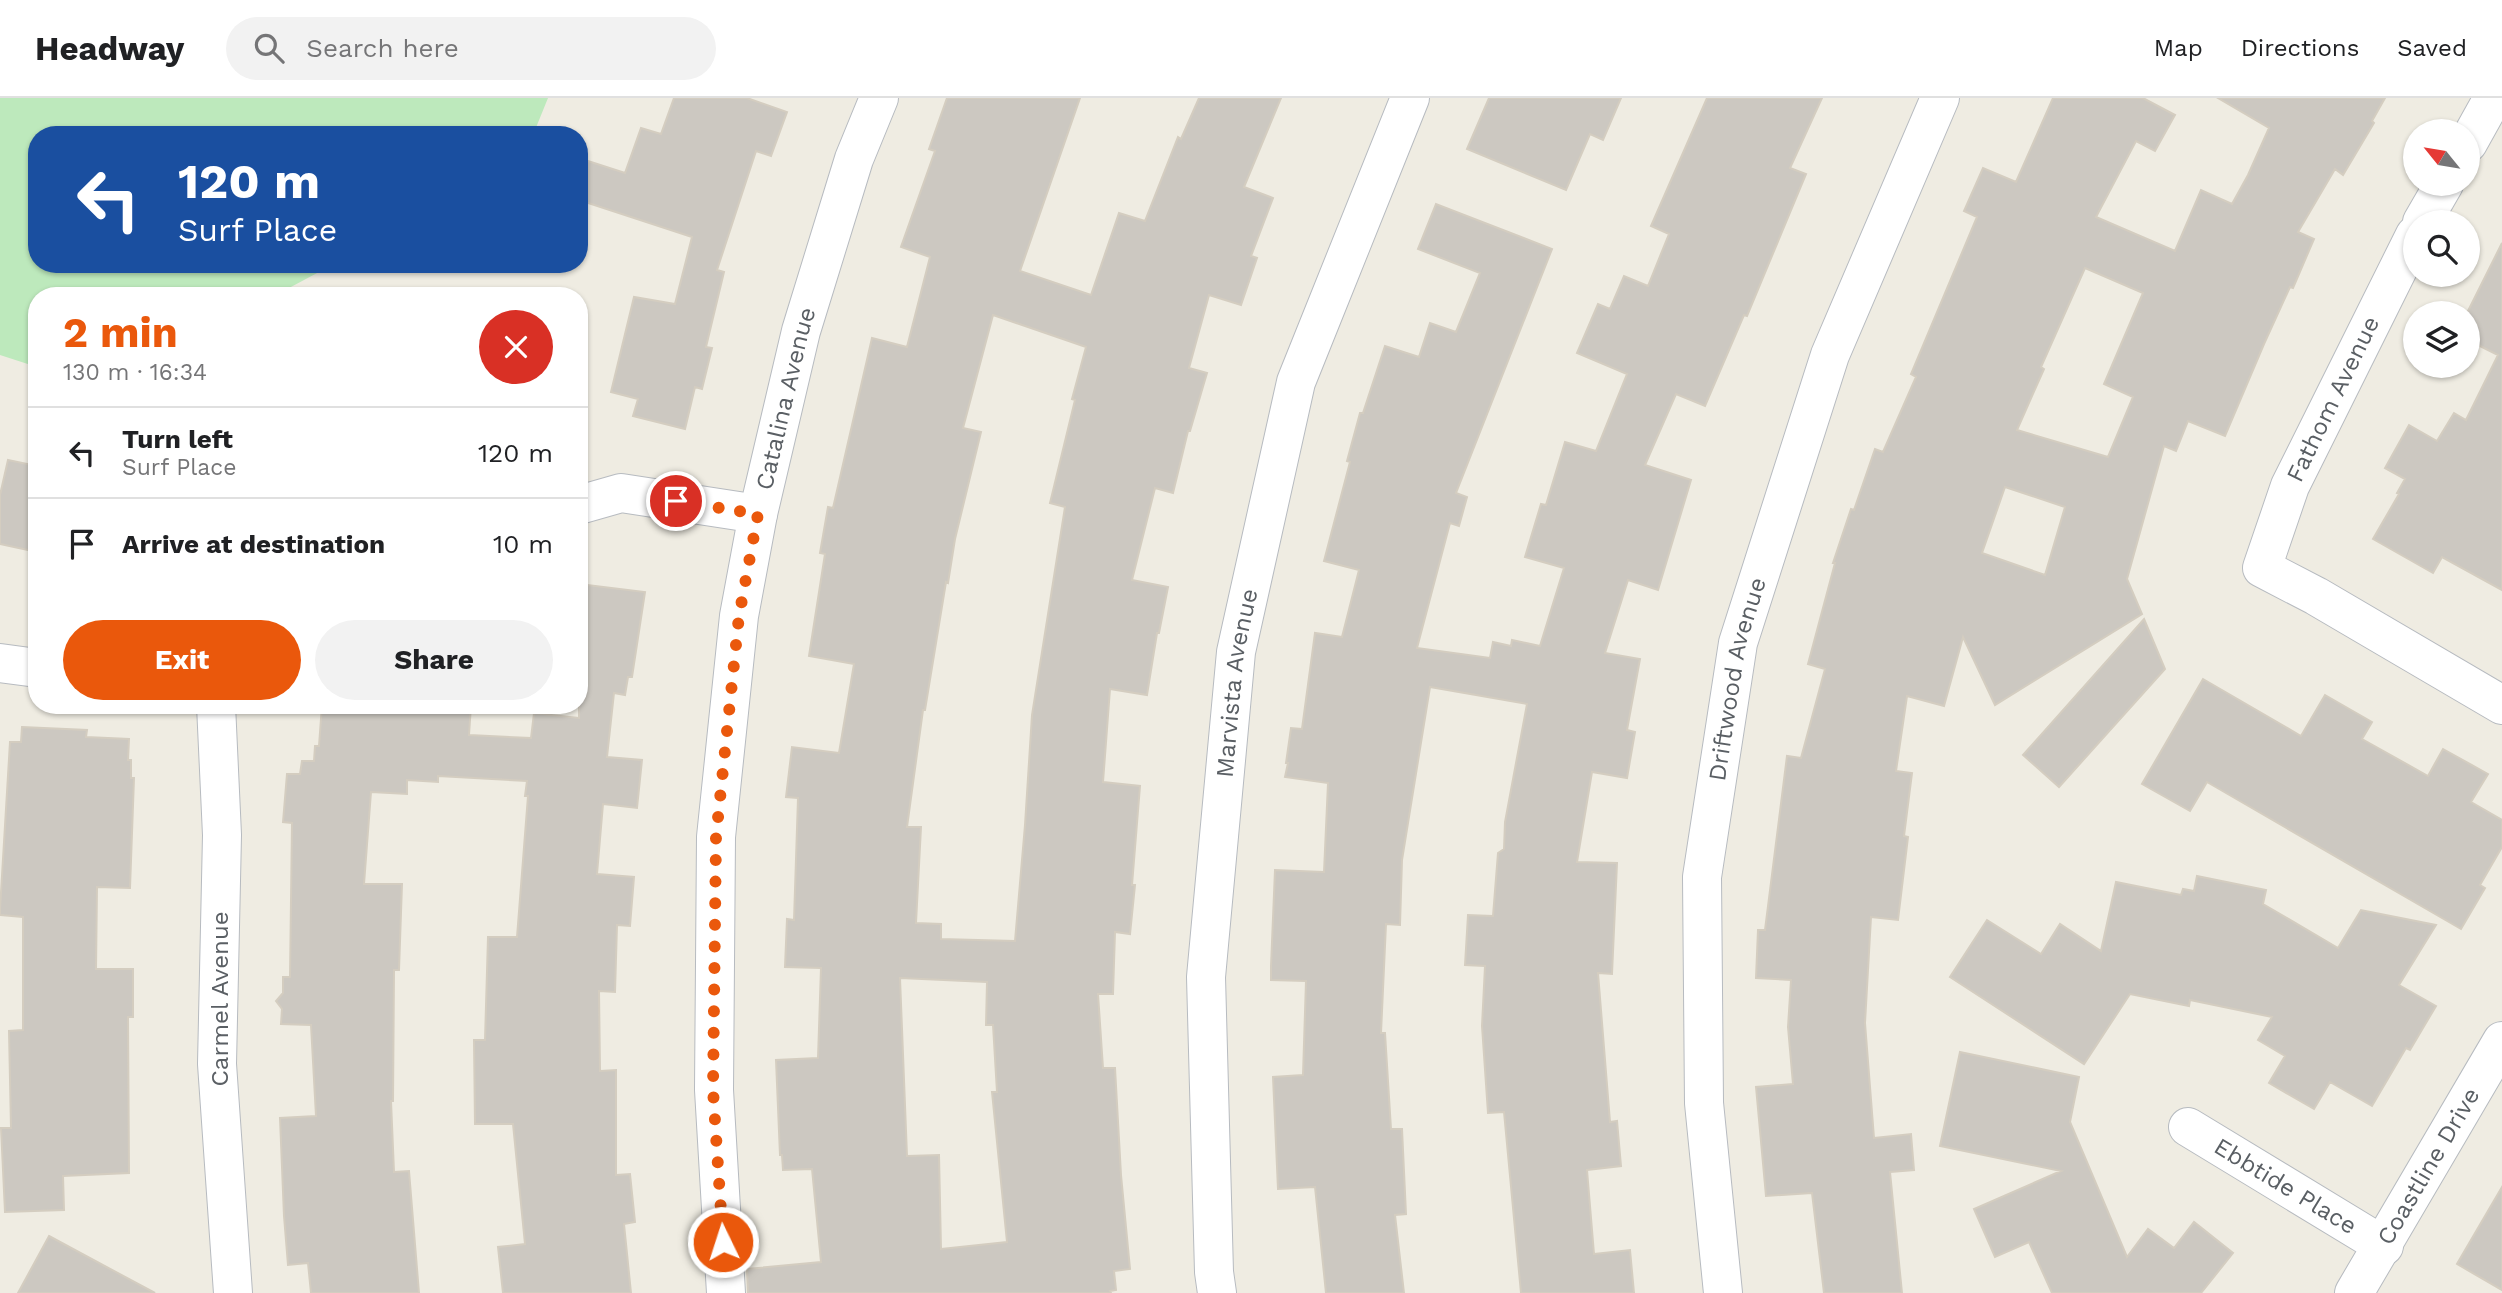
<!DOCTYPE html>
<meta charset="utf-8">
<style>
body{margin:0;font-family:"Work Sans",sans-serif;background:#f2f2f2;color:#202124;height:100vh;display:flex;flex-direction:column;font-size:26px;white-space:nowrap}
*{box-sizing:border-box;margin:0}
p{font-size:23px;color:#757577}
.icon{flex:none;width:38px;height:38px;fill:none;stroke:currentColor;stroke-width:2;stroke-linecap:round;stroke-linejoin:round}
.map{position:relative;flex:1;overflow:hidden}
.sheet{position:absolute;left:28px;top:189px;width:560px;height:427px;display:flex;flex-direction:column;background:#fff;border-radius:28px;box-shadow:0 2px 5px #0004}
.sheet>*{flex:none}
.guide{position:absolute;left:28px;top:28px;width:560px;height:147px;border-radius:28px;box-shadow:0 2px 5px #0004;background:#1a4fa0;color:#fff;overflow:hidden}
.needle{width:46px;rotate:300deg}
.controls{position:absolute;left:2403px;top:21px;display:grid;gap:14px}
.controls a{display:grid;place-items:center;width:77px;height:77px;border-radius:50%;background:#fff;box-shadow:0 2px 5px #0004;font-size:35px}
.pin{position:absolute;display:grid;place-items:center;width:60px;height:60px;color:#fff;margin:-30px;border:4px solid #fff;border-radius:50%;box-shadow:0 2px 7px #0007}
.me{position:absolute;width:77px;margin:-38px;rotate:356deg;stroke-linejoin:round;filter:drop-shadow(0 0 5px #0008)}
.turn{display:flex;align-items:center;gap:24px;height:147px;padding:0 35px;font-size:32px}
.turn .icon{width:91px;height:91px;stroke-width:2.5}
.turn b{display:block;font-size:49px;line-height:60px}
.round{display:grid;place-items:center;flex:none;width:74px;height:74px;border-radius:37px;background:#f2f2f2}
.summary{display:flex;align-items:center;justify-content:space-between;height:119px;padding:0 35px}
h1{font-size:42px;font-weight:700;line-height:52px;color:#ea580c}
.button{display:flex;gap:14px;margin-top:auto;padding:14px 35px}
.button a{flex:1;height:80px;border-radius:42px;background:#ea580c;color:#fff;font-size:28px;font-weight:700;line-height:80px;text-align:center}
.button a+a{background:#f2f2f2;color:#202124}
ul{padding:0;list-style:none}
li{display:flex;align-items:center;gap:21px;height:91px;padding:0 35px;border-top:2px solid #e0e0e0}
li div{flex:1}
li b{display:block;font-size:26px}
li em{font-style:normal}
header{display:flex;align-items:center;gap:42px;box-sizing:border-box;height:98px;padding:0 35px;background:#fff;border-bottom:2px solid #e0e0e0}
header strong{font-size:33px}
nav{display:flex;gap:38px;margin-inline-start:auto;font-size:24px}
.search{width:490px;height:63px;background:#f2f2f2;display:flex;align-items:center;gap:18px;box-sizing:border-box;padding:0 24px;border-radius:38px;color:#757577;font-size:26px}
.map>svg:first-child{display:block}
.green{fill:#bde9bc}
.building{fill:#ccc8c1;stroke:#d4cdc0;stroke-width:2;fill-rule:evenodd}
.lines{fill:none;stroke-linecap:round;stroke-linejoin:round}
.street-casing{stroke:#b7bbc0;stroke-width:40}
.street{stroke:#fff;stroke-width:38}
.route{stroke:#ea580c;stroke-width:12;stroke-dasharray:0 21.6}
.labels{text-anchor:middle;stroke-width:5;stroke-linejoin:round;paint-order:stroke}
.street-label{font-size:24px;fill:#5a5f64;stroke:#fff}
</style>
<header>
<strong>Headway</strong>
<div class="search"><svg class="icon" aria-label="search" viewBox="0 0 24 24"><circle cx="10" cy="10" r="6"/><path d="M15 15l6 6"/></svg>Search here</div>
<nav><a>Map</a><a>Directions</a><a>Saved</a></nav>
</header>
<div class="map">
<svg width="2502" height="1195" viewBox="0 0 2502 1195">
<rect width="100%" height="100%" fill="#efece2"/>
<!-- green -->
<path class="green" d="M 0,0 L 548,0 L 533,37 L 37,37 L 37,166 L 334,166 L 274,198 L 37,198 L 37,269 L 0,257 Z"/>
<!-- building -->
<path class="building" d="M 674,0 L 747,0 L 787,14 L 771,58 L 756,53 L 717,172 L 724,174 L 706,249 L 712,250 L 702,291 L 695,289 L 685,331 L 633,318 L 638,301 L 611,294 L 634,199 L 675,206 L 692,139 L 579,102 L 579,79 L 585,62 L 625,75 L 641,30 L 661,36 Z
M 947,0 L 1080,0 L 1020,173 L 1091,197 L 1119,115 L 1145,123 L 1178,39 L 1181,41 L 1199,0 L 1281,0 L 1244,89 L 1273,100 L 1251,158 L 1257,160 L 1241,207 L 1209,197 L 1189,270 L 1207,275 L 1190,333 L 1188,333 L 1173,395 L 1155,390 L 1132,482 L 1168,489 L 1159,535 L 1157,535 L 1147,597 L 1110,591 L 1103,684 L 1140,688 L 1132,787 L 1135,787 L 1130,836 L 1115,834 L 1113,896 L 1098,896 L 1103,970 L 1115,970 L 1121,1077 L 1130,1171 L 1114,1173 L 1116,1192 L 1110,1193 L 1111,1195 L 748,1195 L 747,1171 L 821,1164 L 812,1071 L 783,1072 L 782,1057 L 780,1057 L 776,962 L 818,960 L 821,870 L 785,869 L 787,821 L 794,822 L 798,700 L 786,699 L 792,649 L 839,655 L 854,566 L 809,558 L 825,456 L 820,455 L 828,409 L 833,410 L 872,240 L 907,249 L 930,159 L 901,149 L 935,53 L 929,51 ZM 993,217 L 1086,249 L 1072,301 L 1075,302 L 1050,405 L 1065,409 L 1032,617 L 1025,727 L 1015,843 L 941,841 L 941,826 L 916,825 L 921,729 L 907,729 L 923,612 L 925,612 L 946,484 L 948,485 L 955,441 L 981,334 L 963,330 ZM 900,880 L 987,884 L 986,927 L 993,927 L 997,994 L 992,994 L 1007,1144 L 941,1151 L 939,1057 L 907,1058 Z
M 1489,0 L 1621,0 L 1603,42 L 1590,36 L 1566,92 L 1467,51 Z
M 1707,0 L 1822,0 L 1790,70 L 1806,76 L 1747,218 L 1744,217 L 1705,308 L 1676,296 L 1645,367 L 1691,382 L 1658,492 L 1628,482 L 1605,555 L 1640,561 L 1627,632 L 1635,634 L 1627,680 L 1592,674 L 1577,764 L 1617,765 L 1612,876 L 1598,875 L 1610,1024 L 1617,1023 L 1621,1068 L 1587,1072 L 1594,1156 L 1630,1152 L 1634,1195 L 1521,1195 L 1504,1014 L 1488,1015 L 1482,928 L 1485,868 L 1465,867 L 1468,817 L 1493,818 L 1498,755 L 1504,751 L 1505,724 L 1527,606 L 1430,589 L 1402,762 L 1400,827 L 1386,826 L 1381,935 L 1385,935 L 1391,1031 L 1402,1031 L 1406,1116 L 1395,1117 L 1404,1195 L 1326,1195 L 1315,1089 L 1278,1091 L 1273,979 L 1303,977 L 1306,883 L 1271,882 L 1271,868 L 1275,772 L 1324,774 L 1328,685 L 1285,679 L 1288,665 L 1286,665 L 1291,630 L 1302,631 L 1315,535 L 1342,539 L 1359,472 L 1324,463 L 1350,364 L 1347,363 L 1360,315 L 1363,315 L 1385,248 L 1419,259 L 1430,225 L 1456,234 L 1480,175 L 1418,151 L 1436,106 L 1552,151 L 1456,395 L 1467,399 L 1459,428 L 1450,425 L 1417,550 L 1490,560 L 1493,544 L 1511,548 L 1512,542 L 1540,548 L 1564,470 L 1525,459 L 1541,406 L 1546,407 L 1565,344 L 1596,353 L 1627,276 L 1577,255 L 1598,206 L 1610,211 L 1624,178 L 1648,188 L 1669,136 L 1651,128 Z
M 2053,0 L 2143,0 L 2175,17 L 2155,53 L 2136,43 L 2096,119 L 2175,153 L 2201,92 L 2232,106 L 2248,77 L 2269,30 L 2218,0 L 2385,0 L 2372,23 L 2374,25 L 2343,77 L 2335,71 L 2298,134 L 2314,141 L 2293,190 L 2290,189 L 2264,246 L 2225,338 L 2188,323 L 2176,353 L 2164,348 L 2127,481 L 2142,516 L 1995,607 L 1963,539 L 1944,608 L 1907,598 L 1896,673 L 1912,675 L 1904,738 L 1908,739 L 1898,822 L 1871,819 L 1865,925 L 1874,1040 L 1911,1036 L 1914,1072 L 1890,1074 L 1902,1195 L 1824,1195 L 1812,1095 L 1766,1098 L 1756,989 L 1793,986 L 1788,929 L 1791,882 L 1756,880 L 1758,832 L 1765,832 L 1787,658 L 1801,660 L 1825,571 L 1808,566 L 1835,465 L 1833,465 L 1851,411 L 1854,412 L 1875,351 L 1883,354 L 1916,279 L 1911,276 L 1977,119 L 1964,113 L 1983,70 L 2016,84 ZM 2085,170 L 2143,195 L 2104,286 L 2133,299 L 2108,359 L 2017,332 L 2044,271 L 2041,269 ZM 2005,389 L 2065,409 L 2045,477 L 1982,455 Z
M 2502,145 L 2502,492 L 2442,459 L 2433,475 L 2373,441 L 2399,396 L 2397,395 L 2405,381 L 2385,370 L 2409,327 L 2437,343 L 2454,315 L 2466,322 L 2498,257 L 2468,242 L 2467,215 Z
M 8,362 L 37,368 L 37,454 L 0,446 L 0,397 Z
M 579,486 L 645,494 L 632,579 L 628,579 L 625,597 L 614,595 L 607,659 L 642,662 L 637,710 L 603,706 L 597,776 L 634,779 L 630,828 L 617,827 L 615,894 L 599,893 L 600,973 L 616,972 L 616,1077 L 630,1076 L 635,1124 L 624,1126 L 631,1195 L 503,1195 L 498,1149 L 525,1146 L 513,1026 L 475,1026 L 474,942 L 485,942 L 488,839 L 517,839 L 528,698 L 525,698 L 527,683 L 438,678 L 438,684 L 407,682 L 407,696 L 371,694 L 364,786 L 402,786 L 399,872 L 394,872 L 393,1003 L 391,1003 L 394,1074 L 409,1073 L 419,1195 L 311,1195 L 308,1165 L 288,1167 L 284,1118 L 280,1020 L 316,1018 L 311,927 L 281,926 L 282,911 L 276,903 L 283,895 L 283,879 L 290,879 L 292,725 L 283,724 L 287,676 L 300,676 L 302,663 L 314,663 L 315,648 L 319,648 L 322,607 L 471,607 L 469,637 L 531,640 L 534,615 L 579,620 Z
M 2144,521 L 2165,571 L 2059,689 L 2023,657 Z
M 2203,581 L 2301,638 L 2325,597 L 2372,624 L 2362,641 L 2428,678 L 2443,651 L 2488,676 L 2471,704 L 2502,722 L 2502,749 L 2480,787 L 2485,790 L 2461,831 L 2207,684 L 2190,713 L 2142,686 Z
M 22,629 L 87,632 L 86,639 L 129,641 L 128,662 L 131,662 L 131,680 L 134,680 L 130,790 L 97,789 L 96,871 L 133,871 L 133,919 L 128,919 L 129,1075 L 63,1078 L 64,1112 L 5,1114 L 1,1030 L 11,1030 L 9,933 L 23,932 L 23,819 L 0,817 L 0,811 L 10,644 L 21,644 Z
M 2197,778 L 2266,792 L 2263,806 L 2338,850 L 2361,812 L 2436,827 L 2399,887 L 2436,908 L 2410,952 L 2406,950 L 2372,1008 L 2330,984 L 2314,1011 L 2269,985 L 2285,958 L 2258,942 L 2272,919 L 2190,902 L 2189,908 L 2130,896 L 2084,966 L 1950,879 L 1987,822 L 2041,856 L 2060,826 L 2101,853 L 2116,784 L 2181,797 L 2183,791 L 2194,793 Z
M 1960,954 L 2079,979 L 2070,1024 L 2127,1159 L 2148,1131 L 2174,1150 L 2194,1124 L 2233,1155 L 2201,1195 L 2052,1195 L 2029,1144 L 1995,1159 L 1974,1111 L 2061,1073 L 1940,1048 Z
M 2502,1089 L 2502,1192 L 2457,1166 Z
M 49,1138 L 155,1195 L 18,1195 Z"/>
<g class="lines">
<defs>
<g id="street">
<path d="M 2468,45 L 2493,0"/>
<path d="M 2422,124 L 2444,86"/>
<path d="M 2415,137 L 2290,388 L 2262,470 L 2316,498 L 2502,607"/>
<path d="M 579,407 L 621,395 L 758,416"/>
<path d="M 0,565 L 37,570"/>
<path d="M 216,607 L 222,737 L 217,966 L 233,1195"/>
<path id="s1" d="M 2188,1029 L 2384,1148"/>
<path id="s2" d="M 726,1195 L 714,992 L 716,739 L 739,518 L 758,416 L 801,233 L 854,61 L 879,0"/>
<path id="s3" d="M 1217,1195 L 1214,1174 L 1206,879 L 1236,554 L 1296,284 L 1410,0"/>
<path id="s4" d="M 1723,1195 L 1704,1005 L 1702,779 L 1738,545 L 1830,257 L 1940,0"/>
<path id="s5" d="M 2354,1195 L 2502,943"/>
</g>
</defs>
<!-- street casing -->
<use href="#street" class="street-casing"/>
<!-- street -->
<use href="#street" class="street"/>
</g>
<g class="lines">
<!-- route -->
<path class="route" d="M 676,403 L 758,416 L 739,518 L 716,739 L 713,992 L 723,1144"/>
</g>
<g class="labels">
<!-- street labels -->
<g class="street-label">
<text dy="8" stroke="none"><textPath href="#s2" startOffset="901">Catalina Avenue</textPath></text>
<text transform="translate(2333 301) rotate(-64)" y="8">Fathom Avenue</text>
<text dy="8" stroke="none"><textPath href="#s4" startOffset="618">Driftwood Avenue</textPath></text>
<text dy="8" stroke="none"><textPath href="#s3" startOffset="612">Marvista Avenue</textPath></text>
<text transform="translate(220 901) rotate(-90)" y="8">Carmel Avenue</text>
<text dy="8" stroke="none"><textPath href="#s5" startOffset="147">Coastline Drive</textPath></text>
<text dy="8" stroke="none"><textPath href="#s1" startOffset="114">Ebbtide Place</textPath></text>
</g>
</g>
</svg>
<div class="controls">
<a><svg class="needle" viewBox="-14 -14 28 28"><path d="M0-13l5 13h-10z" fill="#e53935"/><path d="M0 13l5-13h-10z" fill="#757577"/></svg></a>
<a><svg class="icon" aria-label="search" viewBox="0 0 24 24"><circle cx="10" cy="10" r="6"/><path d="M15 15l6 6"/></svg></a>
<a><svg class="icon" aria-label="layers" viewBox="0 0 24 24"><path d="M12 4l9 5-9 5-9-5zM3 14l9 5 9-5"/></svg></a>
</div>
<div class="pin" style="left:676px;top:403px;background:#d93025"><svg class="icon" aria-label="arrive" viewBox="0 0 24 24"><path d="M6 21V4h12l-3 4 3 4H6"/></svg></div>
<svg class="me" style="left:723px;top:1144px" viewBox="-20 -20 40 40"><circle r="17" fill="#ea580c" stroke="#fff" stroke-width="3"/><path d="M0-11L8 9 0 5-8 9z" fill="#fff"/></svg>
<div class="guide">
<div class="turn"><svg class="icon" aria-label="left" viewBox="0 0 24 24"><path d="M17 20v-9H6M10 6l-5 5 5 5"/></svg><div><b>120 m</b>Surf Place</div></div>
</div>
<section class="sheet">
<div class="summary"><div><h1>2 min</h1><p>130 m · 16:34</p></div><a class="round" style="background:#d93025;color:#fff"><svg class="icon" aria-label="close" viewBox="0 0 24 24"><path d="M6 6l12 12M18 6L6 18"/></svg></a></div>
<ul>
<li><svg class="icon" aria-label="left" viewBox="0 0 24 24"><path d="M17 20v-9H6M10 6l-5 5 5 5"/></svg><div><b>Turn left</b><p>Surf Place</p></div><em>120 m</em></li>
<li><svg class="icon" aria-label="arrive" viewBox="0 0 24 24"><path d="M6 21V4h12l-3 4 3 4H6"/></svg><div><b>Arrive at destination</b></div><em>10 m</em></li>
</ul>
<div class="button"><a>Exit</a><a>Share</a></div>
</section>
</div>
